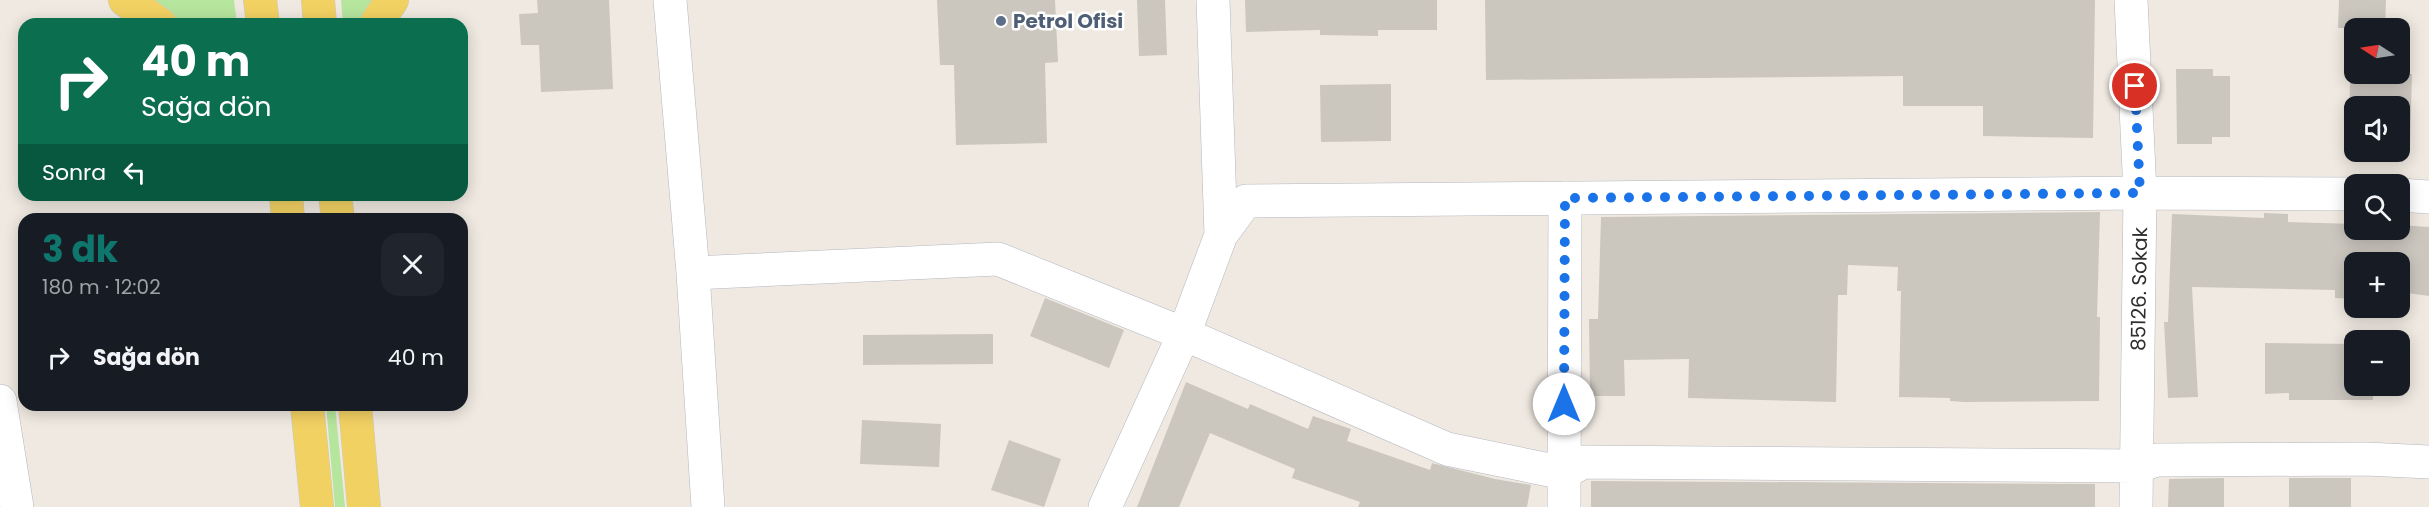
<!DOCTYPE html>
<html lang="tr">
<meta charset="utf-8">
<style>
body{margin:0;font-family:Poppins,sans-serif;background:#20242c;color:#f1f3f6;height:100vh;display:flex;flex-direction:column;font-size:22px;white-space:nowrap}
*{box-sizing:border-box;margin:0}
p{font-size:20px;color:#9ea1a6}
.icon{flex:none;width:33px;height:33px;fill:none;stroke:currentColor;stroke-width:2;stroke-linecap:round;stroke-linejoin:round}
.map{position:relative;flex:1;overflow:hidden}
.details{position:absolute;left:18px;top:213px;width:450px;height:198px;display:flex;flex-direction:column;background:#171b24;border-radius:18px;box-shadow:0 3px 15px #0003}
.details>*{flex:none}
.guide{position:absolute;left:18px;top:18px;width:450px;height:183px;border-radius:18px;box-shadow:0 3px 15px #0003;background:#0b6e4f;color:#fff;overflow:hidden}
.needle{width:39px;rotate:282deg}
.controls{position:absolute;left:2344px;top:18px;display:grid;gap:12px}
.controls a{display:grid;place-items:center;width:66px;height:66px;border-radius:12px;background:#171b24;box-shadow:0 3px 15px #0003;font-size:30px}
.pin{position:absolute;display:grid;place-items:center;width:51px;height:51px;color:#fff;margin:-26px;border:3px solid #fff;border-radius:50%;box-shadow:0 2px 6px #0007}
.me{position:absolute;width:66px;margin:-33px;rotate:0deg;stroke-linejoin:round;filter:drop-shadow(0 0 4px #0008)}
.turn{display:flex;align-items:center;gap:21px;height:126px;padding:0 24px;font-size:27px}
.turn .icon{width:78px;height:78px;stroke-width:2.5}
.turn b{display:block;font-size:42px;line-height:51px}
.then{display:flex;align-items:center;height:57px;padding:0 24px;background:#0003;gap:12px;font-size:22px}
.round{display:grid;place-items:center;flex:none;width:63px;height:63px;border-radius:18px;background:#20242c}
.headline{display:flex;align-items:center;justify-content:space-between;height:102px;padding:0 24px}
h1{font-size:36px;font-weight:700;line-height:45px;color:#0f766e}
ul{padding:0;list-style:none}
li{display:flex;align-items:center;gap:18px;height:84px;padding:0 24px}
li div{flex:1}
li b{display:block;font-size:22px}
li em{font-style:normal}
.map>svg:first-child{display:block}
.green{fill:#b6e59e}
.building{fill:#cbc7bf}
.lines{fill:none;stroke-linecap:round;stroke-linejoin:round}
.minor-casing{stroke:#b4b7c1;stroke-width:34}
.major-casing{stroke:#c9c9c9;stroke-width:34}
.minor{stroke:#fff;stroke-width:33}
.major{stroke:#f2d163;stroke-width:33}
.route{stroke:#1a73e8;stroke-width:10;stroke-dasharray:0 18}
.service-dot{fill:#5c6f8a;stroke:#fff;stroke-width:2}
.labels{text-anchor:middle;stroke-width:5;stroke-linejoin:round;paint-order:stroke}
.service-label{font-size:20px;font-weight:bold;fill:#4e5e75;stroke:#fff;text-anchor:start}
.street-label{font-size:20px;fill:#2e2e2e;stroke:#fff}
</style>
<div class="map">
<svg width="2429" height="507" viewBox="0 0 2429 507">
<rect width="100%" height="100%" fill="#efe9e1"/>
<!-- green -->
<path class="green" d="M 139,0 L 234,0 L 237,24 L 173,24 Z
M 341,0 L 383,0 L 360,24 L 343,24 Z
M 326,405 L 335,405 L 345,507 L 335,507 Z"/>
<!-- building -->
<path class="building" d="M 537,0 L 609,0 L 613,89 L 541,92 L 539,45 L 521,45 L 519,14 L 538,13 Z
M 937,0 L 1055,0 L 1058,62 L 1045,63 L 1047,143 L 956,145 L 954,65 L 940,65 Z
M 1137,0 L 1165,0 L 1167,55 L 1139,56 Z
M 1245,0 L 1437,0 L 1437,30 L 1378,30 L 1378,36 L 1320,35 L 1320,30 L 1246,32 Z
M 1485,0 L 2095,0 L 2093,138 L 1983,136 L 1983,106 L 1903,106 L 1903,76 L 1486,80 Z
M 2339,0 L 2386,0 L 2385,28 L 2355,28 L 2355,74 L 2412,74 L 2410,145 L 2400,145 L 2400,106 L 2355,106 L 2355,144 L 2348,143 L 2352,28 L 2338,28 Z
M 2176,69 L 2213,69 L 2213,76 L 2230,76 L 2230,137 L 2212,137 L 2212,144 L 2177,144 Z
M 1391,84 L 1391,141 L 1321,142 L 1320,85 Z
M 2100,212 L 2097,317 L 2100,317 L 2099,401 L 1964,402 L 1950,401 L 1950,398 L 1899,397 L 1901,291 L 1897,291 L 1898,267 L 1848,265 L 1847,295 L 1838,295 L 1836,402 L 1688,398 L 1689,359 L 1624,360 L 1625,396 L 1590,396 L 1589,319 L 1598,319 L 1601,217 Z
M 2264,213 L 2288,214 L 2288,222 L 2355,224 L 2355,230 L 2400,230 L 2400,225 L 2429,227 L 2429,296 L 2400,292 L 2400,262 L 2355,262 L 2355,299 L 2335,298 L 2335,290 L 2192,287 L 2198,397 L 2168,398 L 2164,322 L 2168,322 L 2172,214 L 2264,218 Z
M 1045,298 L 1124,330 L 1109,368 L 1030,336 Z
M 993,334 L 993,364 L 863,365 L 863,335 Z
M 2265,343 L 2355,344 L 2355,386 L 2373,386 L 2373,400 L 2289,400 L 2289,393 L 2265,394 Z
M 1186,382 L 1248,409 L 1250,404 L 1308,429 L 1313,416 L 1351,429 L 1347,441 L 1430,470 L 1432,463 L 1495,479 L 1531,485 L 1527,507 L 1358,507 L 1360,502 L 1292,478 L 1295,469 L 1210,433 L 1179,507 L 1137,507 Z
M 862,420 L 941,424 L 939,467 L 860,464 Z
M 1009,440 L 1061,459 L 1044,507 L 991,490 Z
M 2224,478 L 2224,507 L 2168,507 L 2169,479 Z
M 2289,478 L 2351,478 L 2351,507 L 2289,507 Z
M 1591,481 L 2095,484 L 2095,507 L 1591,507 Z"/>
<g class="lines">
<defs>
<path id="minor" d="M 670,0 L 693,273 L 708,507
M 1213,0 L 1221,235
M 2131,0 L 2140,193 L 2136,507
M 2400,195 L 2429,197
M 693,273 L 998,259 L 1184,334 L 1447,449 L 1564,473 L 1583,462 L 2137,466 L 2157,460 L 2366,459 L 2429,462
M 0,401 L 17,507
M 1105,507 L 1184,334 L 1221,235 L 1246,201 L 2140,193 L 2355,194
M 1564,507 L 1565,198"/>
<path id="major" d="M 125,0 L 160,24
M 260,0 L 263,24
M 318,0 L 320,24
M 376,24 L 392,0
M 286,195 L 288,219
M 335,195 L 338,219
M 307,405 L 317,507
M 355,405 L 364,507"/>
</defs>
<!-- minor casing -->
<use href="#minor" class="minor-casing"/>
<!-- major casing -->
<use href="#major" class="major-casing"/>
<!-- minor -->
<use href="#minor" class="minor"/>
<!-- major -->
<use href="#major" class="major"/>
</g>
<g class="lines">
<!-- route -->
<path class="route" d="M 1564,404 L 1565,198 L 2140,193 L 2135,86"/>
</g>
<!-- markers -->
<circle class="service-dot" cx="1001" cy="21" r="6"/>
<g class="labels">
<!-- service labels -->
<g class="service-label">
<text x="1013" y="28">Petrol Ofisi</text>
</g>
<!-- street labels -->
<g class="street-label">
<text transform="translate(2139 289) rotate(-89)" y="7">85126. Sokak</text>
</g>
</g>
</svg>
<div class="controls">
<a><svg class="needle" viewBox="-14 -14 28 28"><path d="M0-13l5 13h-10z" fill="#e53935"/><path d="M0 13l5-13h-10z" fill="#9ea1a6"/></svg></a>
<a><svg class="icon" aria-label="sound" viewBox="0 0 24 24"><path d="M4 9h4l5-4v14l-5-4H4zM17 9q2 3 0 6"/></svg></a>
<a><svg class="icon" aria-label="search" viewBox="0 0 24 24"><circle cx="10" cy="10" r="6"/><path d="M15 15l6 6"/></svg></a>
<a>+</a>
<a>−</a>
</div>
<div class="pin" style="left:2135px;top:86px;background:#d93025"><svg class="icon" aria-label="arrive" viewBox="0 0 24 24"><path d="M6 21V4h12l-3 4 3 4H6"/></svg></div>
<svg class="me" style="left:1564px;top:404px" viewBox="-20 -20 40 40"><circle r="19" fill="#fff"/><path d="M0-13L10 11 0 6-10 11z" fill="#1a73e8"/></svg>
<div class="guide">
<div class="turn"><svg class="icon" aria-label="right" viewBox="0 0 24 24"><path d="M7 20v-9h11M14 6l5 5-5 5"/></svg><div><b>40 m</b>Sağa dön</div></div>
<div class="then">Sonra<svg class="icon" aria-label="left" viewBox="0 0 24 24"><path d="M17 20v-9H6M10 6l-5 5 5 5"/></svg></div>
</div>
<section class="details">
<div class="headline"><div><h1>3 dk</h1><p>180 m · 12:02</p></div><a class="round"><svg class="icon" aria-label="close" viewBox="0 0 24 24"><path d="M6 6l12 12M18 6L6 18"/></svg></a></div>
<ul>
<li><svg class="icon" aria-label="right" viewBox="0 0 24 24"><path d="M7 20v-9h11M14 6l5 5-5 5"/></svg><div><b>Sağa dön</b></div><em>40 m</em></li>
</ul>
</section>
</div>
